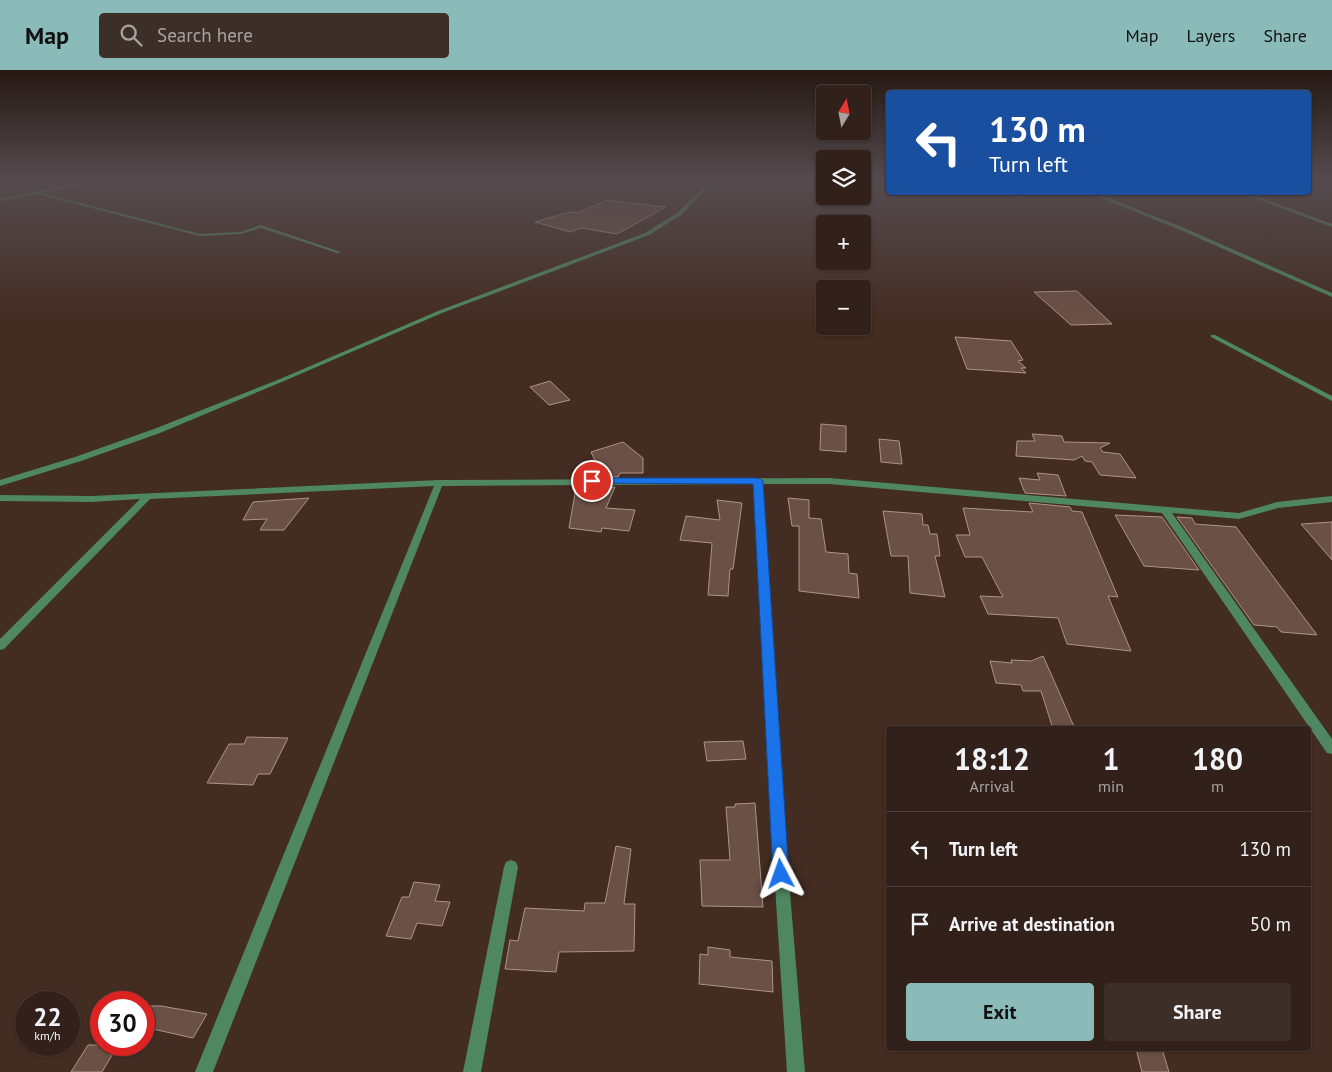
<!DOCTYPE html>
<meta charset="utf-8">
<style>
body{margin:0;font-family:"PT Sans",sans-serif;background:#3d2e27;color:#f1f3f6;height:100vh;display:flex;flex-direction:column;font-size:19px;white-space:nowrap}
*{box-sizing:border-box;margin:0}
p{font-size:16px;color:#a8a3a2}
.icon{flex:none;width:28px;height:28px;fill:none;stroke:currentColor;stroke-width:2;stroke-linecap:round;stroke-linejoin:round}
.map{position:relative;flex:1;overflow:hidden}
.side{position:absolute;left:886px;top:656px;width:425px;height:325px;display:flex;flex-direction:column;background:#32211a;border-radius:5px;box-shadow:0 1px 4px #0004,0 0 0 1px #4d3e39}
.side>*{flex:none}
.guide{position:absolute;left:886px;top:20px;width:425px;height:105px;border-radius:5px;box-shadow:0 1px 4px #0004,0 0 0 1px #4d3e39;background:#1a4fa0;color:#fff;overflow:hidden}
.needle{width:32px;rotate:10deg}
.fabs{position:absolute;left:816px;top:15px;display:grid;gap:10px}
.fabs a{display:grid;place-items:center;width:55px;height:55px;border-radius:5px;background:#32211a;box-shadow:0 1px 4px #0004,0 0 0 1px #4d3e39;font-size:25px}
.speed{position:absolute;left:15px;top:921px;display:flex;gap:10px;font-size:25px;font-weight:700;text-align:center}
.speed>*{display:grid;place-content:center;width:65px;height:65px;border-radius:50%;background:#32211a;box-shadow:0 1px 4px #0004,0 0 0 1px #4d3e39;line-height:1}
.speed small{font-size:12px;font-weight:400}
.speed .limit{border:8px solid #d22;background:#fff;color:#111}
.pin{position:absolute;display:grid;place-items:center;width:42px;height:42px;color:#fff;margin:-21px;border:2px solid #fff;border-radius:50%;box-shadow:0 1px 5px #0007}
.me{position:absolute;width:55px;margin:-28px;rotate:356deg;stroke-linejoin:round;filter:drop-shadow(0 0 4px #0008)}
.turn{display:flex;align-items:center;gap:18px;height:105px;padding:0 20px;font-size:22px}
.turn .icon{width:65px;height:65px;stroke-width:2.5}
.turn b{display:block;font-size:35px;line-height:42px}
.eta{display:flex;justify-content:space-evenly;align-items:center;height:85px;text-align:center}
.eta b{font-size:30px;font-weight:700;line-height:35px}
.button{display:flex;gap:10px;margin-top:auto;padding:10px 20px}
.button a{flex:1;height:58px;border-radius:5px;background:#8bbbb9;color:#111;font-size:20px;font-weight:700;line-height:58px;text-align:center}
.button a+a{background:#3d2e27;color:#f1f3f6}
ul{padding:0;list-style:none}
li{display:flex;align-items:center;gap:15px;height:75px;padding:0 20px;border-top:1px solid #4d3e39}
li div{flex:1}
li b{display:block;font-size:19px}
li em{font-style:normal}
header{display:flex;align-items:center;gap:30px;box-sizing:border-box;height:70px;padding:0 25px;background:#8bbbb9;color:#111}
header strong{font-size:24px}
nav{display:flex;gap:28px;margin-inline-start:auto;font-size:18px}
.search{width:350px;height:45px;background:#3d2e27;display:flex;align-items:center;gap:12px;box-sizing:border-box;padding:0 18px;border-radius:5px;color:#a8a3a2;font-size:19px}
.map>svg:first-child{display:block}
.building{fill:#6a5045;stroke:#b09387}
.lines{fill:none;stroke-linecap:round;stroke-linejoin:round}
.lane{fill:#4e8761;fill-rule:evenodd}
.street{fill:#4e8761;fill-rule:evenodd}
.route{fill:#1a73e8;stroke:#114b97}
</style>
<header>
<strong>Map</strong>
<div class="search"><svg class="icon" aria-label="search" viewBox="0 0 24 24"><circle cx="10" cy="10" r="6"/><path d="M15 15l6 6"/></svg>Search here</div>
<nav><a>Map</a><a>Layers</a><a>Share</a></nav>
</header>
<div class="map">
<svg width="1332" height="1002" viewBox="0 0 1332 1002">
<rect width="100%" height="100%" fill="#432c22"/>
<!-- building -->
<path class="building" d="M 607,130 L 666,137 L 617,164 L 581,158 L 570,162 L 535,152 L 569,142 L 578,143 Z
M 1077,221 L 1112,254 L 1071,255 L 1034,222 Z
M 955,267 L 1011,271 L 1023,290 L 1018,291 L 1026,298 L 1021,298 L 1026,303 L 967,299 Z
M 550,311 L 570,330 L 549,335 L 530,317 Z
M 821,354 L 846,356 L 846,382 L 820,380 Z
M 1032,364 L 1062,366 L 1064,372 L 1110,373 L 1100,378 L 1103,382 L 1120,384 L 1136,408 L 1100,405 L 1092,392 L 1085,391 L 1082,386 L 1074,390 L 1016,386 L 1017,371 L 1035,371 Z
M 879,369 L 899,371 L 902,394 L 881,392 Z
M 623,372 L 643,388 L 643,403 L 620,403 L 618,407 L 578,407 L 580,397 L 598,397 L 591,382 Z
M 1037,403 L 1058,405 L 1066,426 L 1025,423 L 1019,408 L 1040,410 Z
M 576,417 L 615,417 L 606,438 L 635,440 L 629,461 L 602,458 L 601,462 L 569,458 Z
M 309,428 L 284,460 L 260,460 L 267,449 L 243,450 L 253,432 Z
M 788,428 L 809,430 L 809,448 L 821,449 L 826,482 L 848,484 L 849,503 L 857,504 L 859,528 L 799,521 L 799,456 L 792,456 Z
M 717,430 L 742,433 L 733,499 L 730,499 L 728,526 L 708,525 L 712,473 L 680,470 L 686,446 L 720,450 Z
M 1029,433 L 1070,437 L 1072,441 L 1082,442 L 1118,527 L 1108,526 L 1131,581 L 1067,574 L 1058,548 L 988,544 L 980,526 L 1003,527 L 982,487 L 965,487 L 956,465 L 970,465 L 963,438 L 1033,442 Z
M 883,441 L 922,444 L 923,455 L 928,455 L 930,464 L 937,464 L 940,486 L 935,486 L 945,527 L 910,523 L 908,486 L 891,486 Z
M 1115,445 L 1162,447 L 1199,500 L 1144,496 Z
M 1177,447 L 1192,448 L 1195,454 L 1236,457 L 1317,565 L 1281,562 L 1277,557 L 1254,555 Z
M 1332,452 L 1332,490 L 1301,454 Z
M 1043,586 L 1059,622 L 1075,659 L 1053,659 L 1041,621 L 1023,621 L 1021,615 L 996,613 L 990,591 L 1012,593 L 1011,590 L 1031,591 Z
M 247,667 L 288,668 L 270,704 L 258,704 L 253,715 L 207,713 L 229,674 L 244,674 Z
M 743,671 L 746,689 L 707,691 L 704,672 Z
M 755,733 L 763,837 L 702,836 L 700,790 L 730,790 L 726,737 L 735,737 L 735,734 Z
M 616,776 L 631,779 L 624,834 L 635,834 L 634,881 L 559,882 L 556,902 L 505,899 L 510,870 L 518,871 L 525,838 L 584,841 L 585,833 L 605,833 Z
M 414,812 L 440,815 L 435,831 L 450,832 L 442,856 L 417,853 L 411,869 L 386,866 L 402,827 L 409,827 Z
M 708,877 L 730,880 L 730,887 L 772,891 L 773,922 L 699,914 L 700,884 L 708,885 Z
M 144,936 L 161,936 L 207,944 L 193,968 L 144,957 Z
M 88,975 L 118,975 L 102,1002 L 71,1002 Z
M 1136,979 L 1162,979 L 1169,1002 L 1142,1002 Z"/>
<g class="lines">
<!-- lane -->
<path class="lane" d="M 1211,265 L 1215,265 L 1332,326 L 1332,331 L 1211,267 Z"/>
<!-- street -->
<path class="street" d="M 94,110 L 103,110 L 42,123 L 200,164 L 240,162 L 261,155 L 341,182 L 337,183 L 261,158 L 240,164 L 200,166 L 37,124 L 0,131 L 0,129 Z
M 711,110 L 715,110 L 681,145 L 649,165 L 442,243 L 284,311 L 160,363 L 81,391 L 0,416 L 0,410 L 75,387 L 154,359 L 280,309 L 438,241 L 645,163 L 677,143 Z
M 1008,122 L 1014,122 L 1022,127 L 1019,128 Z
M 1087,122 L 1094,122 L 1189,160 L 1332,223 L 1332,227 L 1185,162 Z
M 1239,122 L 1246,122 L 1332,154 L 1332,157 Z
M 829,408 L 1239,443 L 1277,432 L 1332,426 L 1332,432 L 1278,438 L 1239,449 L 1172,443 L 1332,669 L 1332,684 L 1327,683 L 1162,443 L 829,414 L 762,414 L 779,691 L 805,1002 L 787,1002 L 767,691 L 754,414 L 442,416 L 213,1002 L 195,1002 L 434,416 L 150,429 L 4,579 L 0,580 L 0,569 L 140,429 L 91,432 L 0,431 L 0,425 L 91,426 L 439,410 Z
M 511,790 L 516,792 L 518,797 L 481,1002 L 463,1002 L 504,797 L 506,792 Z"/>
</g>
<!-- sky -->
<linearGradient id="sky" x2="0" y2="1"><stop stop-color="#251813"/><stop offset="0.44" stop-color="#554b4f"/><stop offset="1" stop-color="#554b4f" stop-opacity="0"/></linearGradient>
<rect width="1332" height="251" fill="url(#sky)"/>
<!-- route -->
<path class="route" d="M 592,408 L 758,408 L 763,411 L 789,804 L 787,810 L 781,813 L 775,810 L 773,804 L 753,414 L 589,413 L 587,411 Z"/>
</svg>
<div class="fabs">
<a><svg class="needle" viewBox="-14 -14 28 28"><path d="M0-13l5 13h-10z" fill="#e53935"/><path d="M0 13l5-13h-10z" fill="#a8a3a2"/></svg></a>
<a><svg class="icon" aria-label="layers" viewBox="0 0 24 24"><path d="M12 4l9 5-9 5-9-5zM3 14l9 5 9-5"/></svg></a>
<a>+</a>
<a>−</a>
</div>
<div class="speed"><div>22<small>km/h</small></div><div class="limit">30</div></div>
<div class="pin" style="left:592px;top:411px;background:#d93025"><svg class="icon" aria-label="arrive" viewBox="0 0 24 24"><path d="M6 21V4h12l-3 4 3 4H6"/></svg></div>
<svg class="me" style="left:781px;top:804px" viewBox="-20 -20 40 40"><path d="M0-17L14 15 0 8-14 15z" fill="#1a73e8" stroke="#fff" stroke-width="4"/></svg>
<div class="guide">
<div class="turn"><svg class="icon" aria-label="left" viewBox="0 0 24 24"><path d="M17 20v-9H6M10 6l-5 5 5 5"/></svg><div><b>130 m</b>Turn left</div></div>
</div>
<section class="side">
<div class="eta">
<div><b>18:12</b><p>Arrival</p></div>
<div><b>1</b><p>min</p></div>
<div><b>180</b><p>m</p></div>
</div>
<ul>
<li><svg class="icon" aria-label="left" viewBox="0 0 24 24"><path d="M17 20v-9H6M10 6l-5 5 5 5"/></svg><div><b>Turn left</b></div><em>130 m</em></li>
<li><svg class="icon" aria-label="arrive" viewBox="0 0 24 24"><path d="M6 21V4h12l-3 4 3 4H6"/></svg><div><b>Arrive at destination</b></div><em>50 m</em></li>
</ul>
<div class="button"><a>Exit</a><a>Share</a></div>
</section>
</div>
